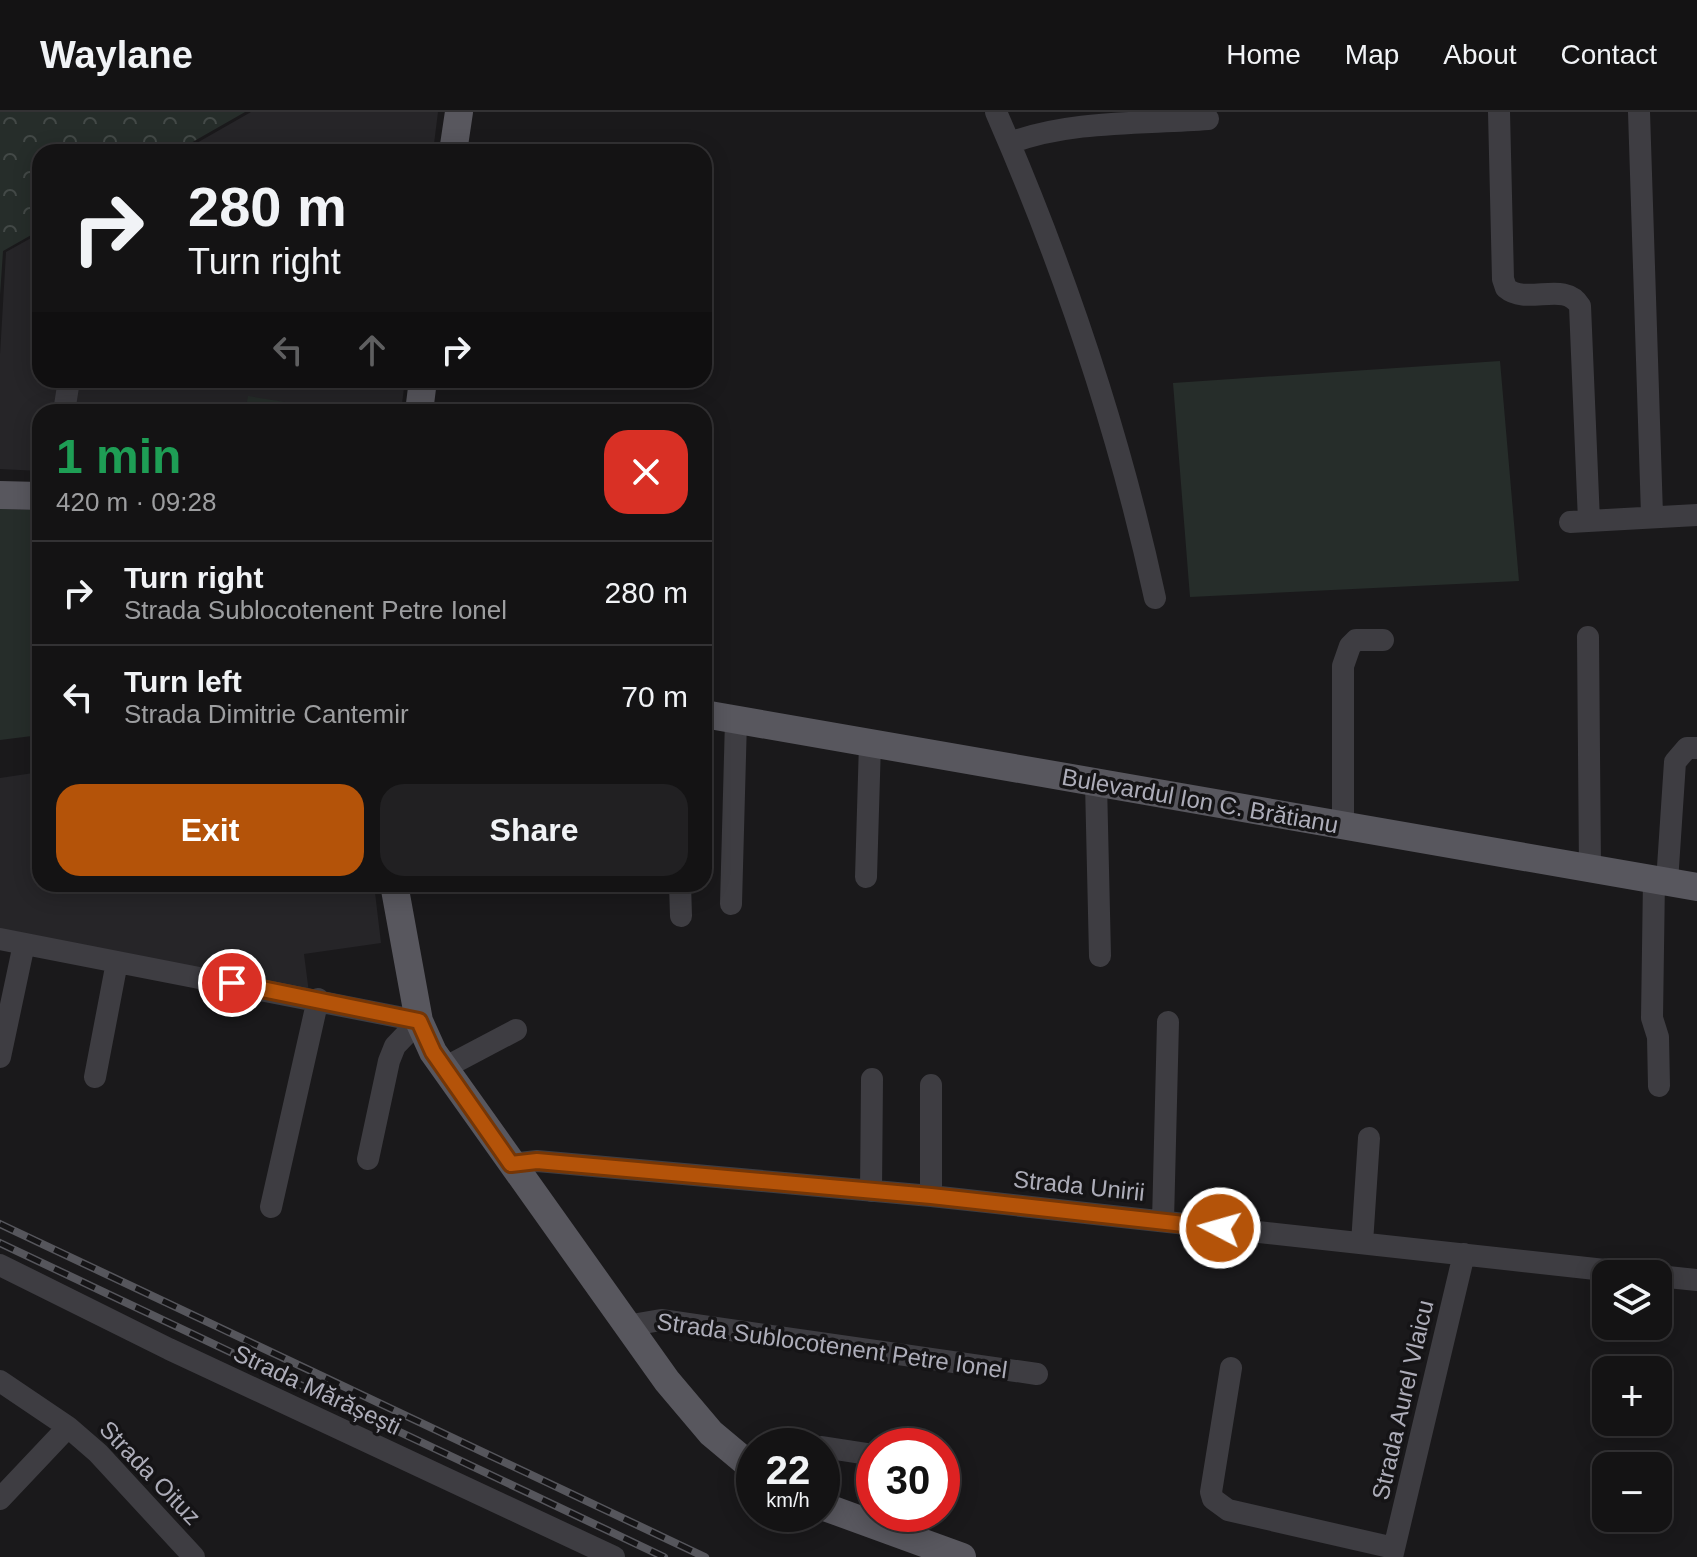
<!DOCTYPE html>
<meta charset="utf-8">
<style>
body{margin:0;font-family:Helvetica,sans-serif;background:#212022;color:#f1f3f6;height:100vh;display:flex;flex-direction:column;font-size:30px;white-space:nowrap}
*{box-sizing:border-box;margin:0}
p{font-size:26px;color:#9d9ea0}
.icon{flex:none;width:44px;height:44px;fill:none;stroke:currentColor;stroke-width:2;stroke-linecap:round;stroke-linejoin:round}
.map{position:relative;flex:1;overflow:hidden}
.side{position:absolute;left:32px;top:292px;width:680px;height:488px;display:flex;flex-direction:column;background:#141314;border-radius:24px;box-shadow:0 4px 20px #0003,0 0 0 2px #333234}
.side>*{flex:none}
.hud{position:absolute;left:32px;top:32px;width:680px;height:244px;border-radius:24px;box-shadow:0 4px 20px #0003,0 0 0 2px #333234;background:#141314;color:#f1f3f6;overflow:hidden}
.buttons{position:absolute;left:1592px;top:1148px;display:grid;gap:16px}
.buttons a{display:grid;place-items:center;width:80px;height:80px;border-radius:16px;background:#141314;box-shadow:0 4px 20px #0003,0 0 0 2px #333234;font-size:40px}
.speed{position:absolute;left:736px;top:1316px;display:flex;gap:16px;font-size:40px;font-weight:700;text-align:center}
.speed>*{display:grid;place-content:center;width:104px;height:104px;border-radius:50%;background:#141314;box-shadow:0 4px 20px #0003,0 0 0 2px #333234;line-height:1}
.speed small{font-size:20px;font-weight:400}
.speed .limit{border:12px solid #d22;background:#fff;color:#111}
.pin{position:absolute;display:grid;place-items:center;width:68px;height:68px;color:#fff;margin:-34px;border:4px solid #fff;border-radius:50%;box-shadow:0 2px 8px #0007}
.me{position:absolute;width:88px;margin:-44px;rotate:276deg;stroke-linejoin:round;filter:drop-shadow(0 0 6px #0008)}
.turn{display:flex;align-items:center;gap:28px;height:168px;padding:0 24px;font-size:36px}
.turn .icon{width:104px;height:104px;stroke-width:2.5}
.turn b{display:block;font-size:56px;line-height:68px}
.lanes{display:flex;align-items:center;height:76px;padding:0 24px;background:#0003;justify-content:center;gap:40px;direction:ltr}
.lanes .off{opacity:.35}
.round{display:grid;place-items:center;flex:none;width:84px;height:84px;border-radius:24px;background:#212022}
.headline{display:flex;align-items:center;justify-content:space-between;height:136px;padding:0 24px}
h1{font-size:48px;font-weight:700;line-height:60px;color:#1e9e55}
.button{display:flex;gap:16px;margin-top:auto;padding:16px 24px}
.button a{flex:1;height:92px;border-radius:24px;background:#b45309;color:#fff;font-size:32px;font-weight:700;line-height:92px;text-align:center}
.button a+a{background:#212022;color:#f1f3f6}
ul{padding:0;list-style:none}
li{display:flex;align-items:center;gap:24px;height:104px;padding:0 24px;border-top:2px solid #333234}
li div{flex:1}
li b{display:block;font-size:30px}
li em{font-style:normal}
header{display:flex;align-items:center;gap:48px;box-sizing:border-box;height:112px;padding:0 40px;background:#141314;border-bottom:2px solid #333234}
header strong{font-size:38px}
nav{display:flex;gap:44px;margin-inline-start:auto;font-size:28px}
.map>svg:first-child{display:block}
.built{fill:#262528}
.green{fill:#262d2a}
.forest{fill:url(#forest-crowns)}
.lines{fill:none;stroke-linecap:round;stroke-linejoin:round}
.minor{stroke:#3e3d42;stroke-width:22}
.major{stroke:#58575e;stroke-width:28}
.rail-casing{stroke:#56565c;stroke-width:8}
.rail{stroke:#151416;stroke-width:5;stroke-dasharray:15;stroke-linecap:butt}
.route-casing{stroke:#753606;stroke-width:20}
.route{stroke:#b45309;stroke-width:14}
.labels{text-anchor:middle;stroke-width:7;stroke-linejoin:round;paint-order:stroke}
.street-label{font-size:24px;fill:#adadb9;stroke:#151416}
</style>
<header>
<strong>Waylane</strong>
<nav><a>Home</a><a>Map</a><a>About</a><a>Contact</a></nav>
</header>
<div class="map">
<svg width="1697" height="1445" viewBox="0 0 1697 1445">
<defs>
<pattern id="forest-crowns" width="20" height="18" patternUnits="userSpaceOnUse" patternTransform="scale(2)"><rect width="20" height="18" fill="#262d2a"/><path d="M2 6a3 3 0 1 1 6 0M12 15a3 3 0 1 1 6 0" fill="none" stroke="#434947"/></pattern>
</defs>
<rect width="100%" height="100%" fill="#1a191b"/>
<!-- built -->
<path class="built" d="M 251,0 L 438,0 L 433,40 L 181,40 Z
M 40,121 L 40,268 L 405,268 L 401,300 L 40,300 L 40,359 L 0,357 L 0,243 L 6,140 Z
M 40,660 L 40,772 L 374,772 L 381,831 L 304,842 L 309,881 L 0,822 L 0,666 Z"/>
<!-- green -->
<path class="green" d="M 1500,249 L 1519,469 L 1190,485 L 1173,271 Z
M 248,284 L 345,300 L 245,300 Z
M 0,397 L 40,398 L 40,623 L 0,628 Z"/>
<!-- forest -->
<path class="forest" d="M 0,0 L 245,0 L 175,40 L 40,40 L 40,118 L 3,139 L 0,183 Z"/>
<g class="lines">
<!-- minor -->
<path class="minor" d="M 996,0 C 1064,156 1119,319 1155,486
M 1499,0 L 1503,167 L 1506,176 C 1527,194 1565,168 1580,194 L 1589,409
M 1639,0 L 1652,403
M 1010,31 C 1071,8 1143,12 1208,7
M 64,300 L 69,268
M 1570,410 L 1697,403
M 1588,525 L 1590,757
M 1096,671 L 1100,844
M 1343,714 L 1343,554 L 1350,534 L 1356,528 L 1383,528
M 866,765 L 870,631
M 1654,767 L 1652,906 L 1658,925 L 1659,974
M 1667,770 L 1675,650 L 1687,636 L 1697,636
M 680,772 L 681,804
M 731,792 L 736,608
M 0,827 L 419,909 L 395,934 L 389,949 L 368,1047
M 0,945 L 24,832
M 444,956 L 516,918
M 95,965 L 117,850
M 931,973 L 931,1084
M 511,1052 L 537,1049 L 931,1084 L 1641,1162
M 871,1079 L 872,967
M 271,1095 L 318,887
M 1163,1109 L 1168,910
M 1362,1131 L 1369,1026
M 0,1153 L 169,1237 L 614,1445
M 1658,1164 L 1697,1168
M 626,1214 L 661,1208 L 1037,1262
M 1231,1256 L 1211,1380 L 1213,1387 L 1228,1398 L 1394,1436
M 0,1269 L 68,1315 L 98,1341 L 194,1445
M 822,1335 L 874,1343
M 0,1387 L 68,1315
M 1392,1445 L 1464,1142"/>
<!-- major -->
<path class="major" d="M 453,40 L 459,0
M 419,300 L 423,268
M 0,383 L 40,384
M 704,602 L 1697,775
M 394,772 L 419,909 L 433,940 L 667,1269 L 711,1321 L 754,1357
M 822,1394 L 962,1445"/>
<defs>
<path id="rail" d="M 0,1112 L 705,1445
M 0,1131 L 664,1445"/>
</defs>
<!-- rail casing -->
<use href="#rail" class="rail-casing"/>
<!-- rail -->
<use href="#rail" class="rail"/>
</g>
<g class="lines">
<defs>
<path id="route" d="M 232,871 L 419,909 L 433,940 L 511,1052 L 537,1049 L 931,1084 L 1220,1116"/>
</defs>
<!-- route casing -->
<use href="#route" class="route-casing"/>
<!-- route -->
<use href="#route" class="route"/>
</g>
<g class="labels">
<!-- street labels -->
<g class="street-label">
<text transform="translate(1200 689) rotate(10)" y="8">Bulevardul Ion C. Brătianu</text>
<text transform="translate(1079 1074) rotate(6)" y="8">Strada Unirii</text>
<text transform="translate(832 1234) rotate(8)" y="8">Strada Sublocotenent Petre Ionel</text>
<text transform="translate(317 1278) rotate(25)" y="8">Strada Mărășești</text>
<text transform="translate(1403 1288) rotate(-77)" y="8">Strada Aurel Vlaicu</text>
<text transform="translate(150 1361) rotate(46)" y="8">Strada Oituz</text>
</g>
</g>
</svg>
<div class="buttons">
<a><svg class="icon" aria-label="layers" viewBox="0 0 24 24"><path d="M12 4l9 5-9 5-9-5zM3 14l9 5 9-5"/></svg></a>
<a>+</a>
<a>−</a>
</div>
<div class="speed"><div>22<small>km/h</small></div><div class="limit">30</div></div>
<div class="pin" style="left:232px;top:871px;background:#d93025"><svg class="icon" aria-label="arrive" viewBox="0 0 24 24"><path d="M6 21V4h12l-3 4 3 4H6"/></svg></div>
<svg class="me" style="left:1220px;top:1116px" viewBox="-20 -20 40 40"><circle r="17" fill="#b45309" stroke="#fff" stroke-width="3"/><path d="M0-11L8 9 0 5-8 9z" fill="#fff"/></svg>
<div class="hud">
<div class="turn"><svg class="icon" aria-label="right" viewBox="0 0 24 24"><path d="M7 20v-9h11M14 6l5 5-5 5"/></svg><div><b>280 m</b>Turn right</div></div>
<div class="lanes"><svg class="icon off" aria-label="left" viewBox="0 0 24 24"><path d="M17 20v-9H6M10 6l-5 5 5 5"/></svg><svg class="icon off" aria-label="ahead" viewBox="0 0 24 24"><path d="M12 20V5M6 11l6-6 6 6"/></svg><svg class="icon" aria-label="right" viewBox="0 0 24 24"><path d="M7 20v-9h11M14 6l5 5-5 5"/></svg></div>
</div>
<section class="side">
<div class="headline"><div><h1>1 min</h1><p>420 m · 09:28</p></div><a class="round" style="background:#d93025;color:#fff"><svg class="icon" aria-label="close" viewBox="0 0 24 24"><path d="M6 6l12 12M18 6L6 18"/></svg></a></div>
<ul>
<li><svg class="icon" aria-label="right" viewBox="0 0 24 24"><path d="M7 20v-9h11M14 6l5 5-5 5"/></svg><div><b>Turn right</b><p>Strada Sublocotenent Petre Ionel</p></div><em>280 m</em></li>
<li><svg class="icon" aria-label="left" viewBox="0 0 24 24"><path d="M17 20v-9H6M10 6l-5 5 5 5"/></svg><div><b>Turn left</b><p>Strada Dimitrie Cantemir</p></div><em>70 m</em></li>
</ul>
<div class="button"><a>Exit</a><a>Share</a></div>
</section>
</div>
